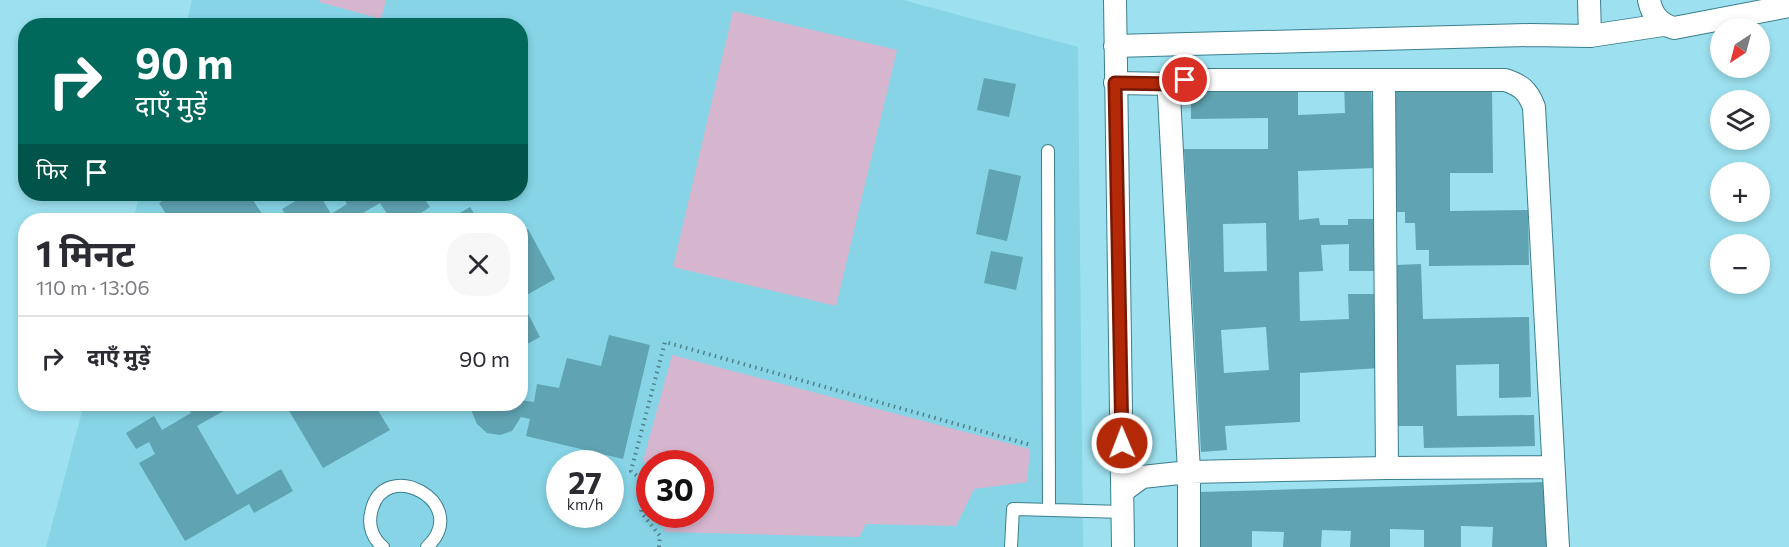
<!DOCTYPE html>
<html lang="hi">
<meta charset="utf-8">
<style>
body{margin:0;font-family:Commissioner,"Noto Sans Devanagari",sans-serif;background:#f7f7f7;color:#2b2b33;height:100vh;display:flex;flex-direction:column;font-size:22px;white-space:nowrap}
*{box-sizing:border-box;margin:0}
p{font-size:20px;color:#7c7c81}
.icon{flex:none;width:33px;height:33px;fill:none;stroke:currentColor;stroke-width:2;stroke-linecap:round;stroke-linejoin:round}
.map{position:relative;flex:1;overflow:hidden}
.side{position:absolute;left:18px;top:213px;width:510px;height:198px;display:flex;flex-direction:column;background:#fff;border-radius:24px;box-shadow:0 3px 9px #0003}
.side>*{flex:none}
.hud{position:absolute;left:18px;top:18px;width:510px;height:183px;border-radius:24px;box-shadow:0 3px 9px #0003;background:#00695c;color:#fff;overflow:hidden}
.needle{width:39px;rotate:216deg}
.fabs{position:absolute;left:1710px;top:18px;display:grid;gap:12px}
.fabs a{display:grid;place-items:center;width:60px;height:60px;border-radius:50%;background:#fff;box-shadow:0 3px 9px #0003;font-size:30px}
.speed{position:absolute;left:546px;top:450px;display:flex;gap:12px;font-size:30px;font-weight:700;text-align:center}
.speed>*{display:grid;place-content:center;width:78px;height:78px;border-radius:50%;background:#fff;box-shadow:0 3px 9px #0003;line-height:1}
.speed small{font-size:15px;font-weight:400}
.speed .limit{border:9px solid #d22;background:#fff;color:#111}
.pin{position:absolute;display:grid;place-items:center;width:51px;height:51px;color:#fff;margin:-26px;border:3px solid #fff;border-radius:50%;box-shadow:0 2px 6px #0007}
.me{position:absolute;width:66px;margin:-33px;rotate:359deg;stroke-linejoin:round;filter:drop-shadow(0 0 4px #0008)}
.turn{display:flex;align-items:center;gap:21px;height:126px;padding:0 18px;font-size:27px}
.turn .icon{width:78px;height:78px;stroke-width:2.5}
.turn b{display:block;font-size:42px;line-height:51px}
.then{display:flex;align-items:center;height:57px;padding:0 18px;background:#0003;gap:12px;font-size:22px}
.round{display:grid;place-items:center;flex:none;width:63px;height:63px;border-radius:24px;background:#f7f7f7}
.head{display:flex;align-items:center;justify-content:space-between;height:102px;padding:0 18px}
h1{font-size:36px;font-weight:700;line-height:45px}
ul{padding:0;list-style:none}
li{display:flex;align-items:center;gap:18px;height:84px;padding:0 18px;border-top:2px solid #e1e1e2}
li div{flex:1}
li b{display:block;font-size:22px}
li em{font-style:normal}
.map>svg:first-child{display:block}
.built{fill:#86d4e6;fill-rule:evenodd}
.green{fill:#d6b6cf}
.building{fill:#60a3b2;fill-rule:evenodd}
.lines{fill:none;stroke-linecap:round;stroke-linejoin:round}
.lane-casing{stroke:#3b7f8d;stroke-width:14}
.street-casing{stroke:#3b7f8d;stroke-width:24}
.path{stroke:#50808b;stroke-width:4;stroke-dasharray:1.5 4.5;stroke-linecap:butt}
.lane{stroke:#fff;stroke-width:12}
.street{stroke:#fff;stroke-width:22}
.route-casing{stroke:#741a04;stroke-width:15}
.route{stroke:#b32806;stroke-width:10}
</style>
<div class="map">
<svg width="1789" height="547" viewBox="0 0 1789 547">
<rect width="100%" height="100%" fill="#9de1f0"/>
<!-- built -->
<path class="built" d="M 192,0 L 903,0 L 1078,47 L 1083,547 L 46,547 L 84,404 L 520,404 L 520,220 L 133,220 L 140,194 L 520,194 L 520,26 L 186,25 ZM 560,464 L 610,464 L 610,514 L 560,514 ZM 650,464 L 700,464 L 700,514 L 650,514 Z"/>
<!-- green -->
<path class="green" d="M 320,0 L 386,0 L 381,19 L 319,2 Z
M 733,11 L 897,50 L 836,306 L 673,267 Z
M 672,355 L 1030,449 L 1027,482 L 974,489 L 956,526 L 866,524 L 859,537 L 666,532 L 655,515 L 700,514 L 700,464 L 649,465 L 643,461 Z"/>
<!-- building -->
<path class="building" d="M 984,78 L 1016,84 L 1009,117 L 977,110 Z
M 1344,84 L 1371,84 L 1375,168 L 1298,171 L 1299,220 L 1319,218 L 1320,225 L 1348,225 L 1348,219 L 1378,219 L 1379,271 L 1349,271 L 1349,244 L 1321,245 L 1323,271 L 1299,272 L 1300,321 L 1349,319 L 1348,294 L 1376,294 L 1380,368 L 1300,373 L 1300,422 L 1225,426 L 1227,450 L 1201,452 L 1184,149 L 1268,149 L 1268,118 L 1191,119 L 1191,90 L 1298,90 L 1298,115 L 1345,113 ZM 1266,223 L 1267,271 L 1224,272 L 1223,224 ZM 1266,327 L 1269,370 L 1224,373 L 1221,330 Z
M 1492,89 L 1493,173 L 1450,173 L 1450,211 L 1528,210 L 1529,265 L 1429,266 L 1429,250 L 1416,250 L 1415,223 L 1405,223 L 1405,212 L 1395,212 L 1393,91 Z
M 989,169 L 1021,176 L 1007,241 L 976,234 Z
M 175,194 L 249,194 L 266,220 L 170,220 L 159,203 Z
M 307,194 L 319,194 L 331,214 L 347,204 L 341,194 L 421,194 L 430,207 L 410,220 L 391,220 L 380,203 L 351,220 L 289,220 L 282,209 Z
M 470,207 L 478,220 L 448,220 Z
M 528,229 L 555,279 L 525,296 L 522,302 L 540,337 L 520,348 L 520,233 Z
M 991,251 L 1023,257 L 1016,290 L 984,283 Z
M 1421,264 L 1423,319 L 1529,317 L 1531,397 L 1499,398 L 1499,364 L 1456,365 L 1457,416 L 1534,415 L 1535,446 L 1424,448 L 1423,426 L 1398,426 L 1395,265 Z
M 609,335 L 650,345 L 623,459 L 526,436 L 530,419 L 521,417 L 512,431 L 500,435 L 487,433 L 477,424 L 472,412 L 473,404 L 520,404 L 520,400 L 534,402 L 537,384 L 559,388 L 567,358 L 601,366 Z
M 186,404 L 236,404 L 197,426 L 237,495 L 281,469 L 293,491 L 254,513 L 249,504 L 185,541 L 139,463 L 155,454 L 149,442 L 136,449 L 126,433 L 154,416 L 162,430 L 191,413 Z
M 285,404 L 374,404 L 390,430 L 323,468 Z
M 1547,482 L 1549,547 L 1492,547 L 1493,527 L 1461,526 L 1461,547 L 1424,547 L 1424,530 L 1390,529 L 1390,547 L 1350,547 L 1351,531 L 1322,530 L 1321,547 L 1283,547 L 1284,532 L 1252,531 L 1252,547 L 1201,547 L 1199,492 Z"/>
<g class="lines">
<defs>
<path id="lane" d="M 1048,151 L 1049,509
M 383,547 C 373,539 368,526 371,513 C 382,454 474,503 427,547
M 1011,547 L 1013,509 L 1123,512"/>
<path id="street" d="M 1115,0 L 1123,547
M 1649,0 C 1652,16 1660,24 1674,28 L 1789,6
M 1590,36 L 1663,25
M 1115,46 L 1530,35 L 1590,36 L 1589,0
M 1384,81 L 1387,468
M 1115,83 L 1174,84
M 1123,491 L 1142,477 L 1189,472 L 1387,468 L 1553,467
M 1189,547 L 1189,472 L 1169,95 L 1174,84 L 1185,80 L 1505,80 C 1521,85 1528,91 1534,107 L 1558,547"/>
</defs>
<!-- lane casing -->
<use href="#lane" class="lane-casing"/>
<!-- street casing -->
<use href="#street" class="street-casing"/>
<!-- path -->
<path class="path" d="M 659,547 L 660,536 L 641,512 L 647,484 L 631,471 L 665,342 L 1031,445"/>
<!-- lane -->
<use href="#lane" class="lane"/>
<!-- street -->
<use href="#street" class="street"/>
</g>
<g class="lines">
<defs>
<path id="route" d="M 1122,443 L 1115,83 L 1174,84 L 1185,80"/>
</defs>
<!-- route casing -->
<use href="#route" class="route-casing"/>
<!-- route -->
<use href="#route" class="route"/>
</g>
</svg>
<div class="fabs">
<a><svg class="needle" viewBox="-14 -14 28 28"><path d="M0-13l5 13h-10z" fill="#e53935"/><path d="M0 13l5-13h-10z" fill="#7c7c81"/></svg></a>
<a><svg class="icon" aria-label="layers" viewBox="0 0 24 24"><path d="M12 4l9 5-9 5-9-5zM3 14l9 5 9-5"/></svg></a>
<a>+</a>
<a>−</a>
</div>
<div class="speed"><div>27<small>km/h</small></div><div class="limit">30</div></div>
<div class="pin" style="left:1185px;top:80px;background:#d93025"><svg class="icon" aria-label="arrive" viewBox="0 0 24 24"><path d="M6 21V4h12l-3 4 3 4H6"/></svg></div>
<svg class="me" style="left:1122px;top:443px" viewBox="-20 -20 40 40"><circle r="17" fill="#b32806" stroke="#fff" stroke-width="3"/><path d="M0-11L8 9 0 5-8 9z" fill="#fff"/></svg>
<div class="hud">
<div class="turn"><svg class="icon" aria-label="right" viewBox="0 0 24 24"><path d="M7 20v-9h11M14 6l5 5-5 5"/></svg><div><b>90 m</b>दाएँ मुड़ें</div></div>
<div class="then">फिर<svg class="icon" aria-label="arrive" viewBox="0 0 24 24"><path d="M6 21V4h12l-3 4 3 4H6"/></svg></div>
</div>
<section class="side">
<div class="head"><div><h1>1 मिनट</h1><p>110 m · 13:06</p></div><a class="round"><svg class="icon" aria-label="close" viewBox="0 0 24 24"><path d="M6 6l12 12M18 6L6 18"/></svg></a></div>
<ul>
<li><svg class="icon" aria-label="right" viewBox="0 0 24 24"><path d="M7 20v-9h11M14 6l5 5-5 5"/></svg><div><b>दाएँ मुड़ें</b></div><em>90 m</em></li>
</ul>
</section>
</div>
